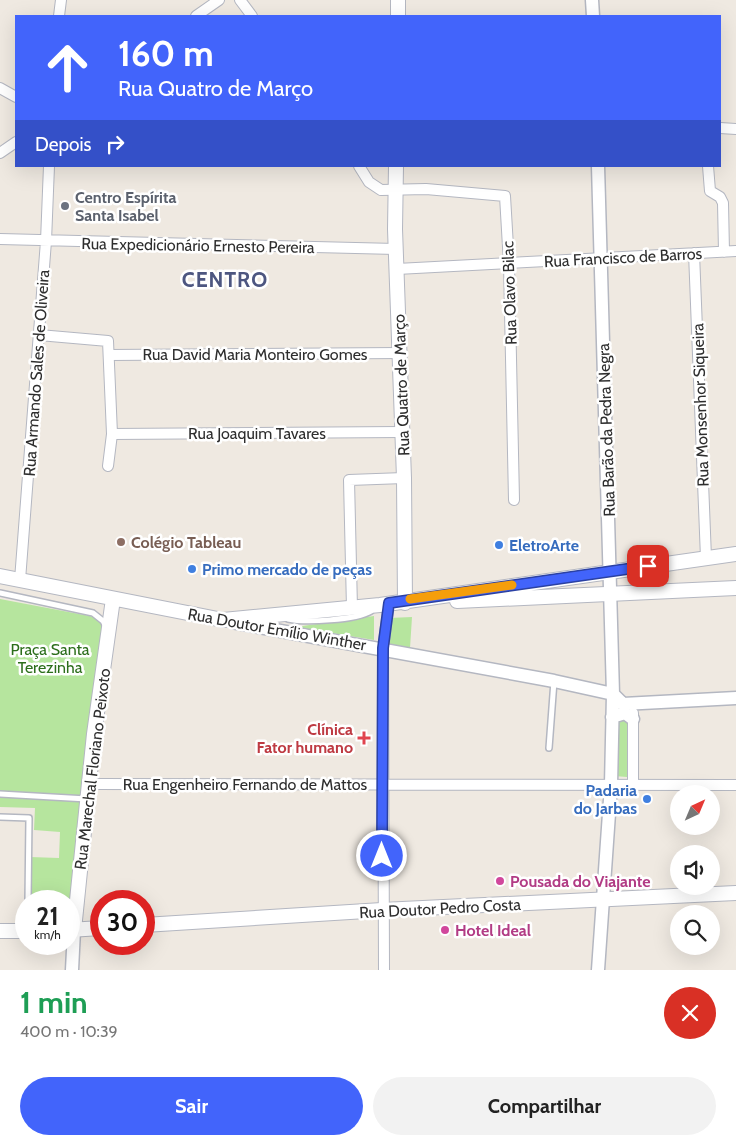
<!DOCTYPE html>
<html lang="pt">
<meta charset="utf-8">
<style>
body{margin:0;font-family:Cabin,sans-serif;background:#f2f2f2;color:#222;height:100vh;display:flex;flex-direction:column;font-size:19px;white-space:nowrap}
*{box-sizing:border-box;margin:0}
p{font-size:16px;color:#767676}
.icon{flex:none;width:28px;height:28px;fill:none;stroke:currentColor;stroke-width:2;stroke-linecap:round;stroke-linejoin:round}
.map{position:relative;height:970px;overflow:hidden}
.panel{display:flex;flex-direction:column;background:#fff;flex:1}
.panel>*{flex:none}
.hud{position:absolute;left:15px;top:15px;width:706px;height:152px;border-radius:0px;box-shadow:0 5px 20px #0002;background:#4264fb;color:#fff;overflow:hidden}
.needle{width:32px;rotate:44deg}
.tools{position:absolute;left:670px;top:785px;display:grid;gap:10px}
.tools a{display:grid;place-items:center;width:50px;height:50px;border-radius:50%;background:#fff;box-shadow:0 5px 20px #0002;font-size:25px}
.speed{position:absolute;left:15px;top:890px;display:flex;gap:10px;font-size:25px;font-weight:700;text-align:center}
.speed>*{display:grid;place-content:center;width:65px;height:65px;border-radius:50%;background:#fff;box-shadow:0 5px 20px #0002;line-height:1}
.speed small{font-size:12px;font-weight:400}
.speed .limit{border:8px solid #d22;background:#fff;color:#111}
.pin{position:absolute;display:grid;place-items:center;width:42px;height:42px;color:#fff;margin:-21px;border-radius:10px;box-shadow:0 2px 8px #0006}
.me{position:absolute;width:55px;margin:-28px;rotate:0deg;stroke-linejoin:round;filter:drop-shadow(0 0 4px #0008)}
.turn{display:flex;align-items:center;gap:18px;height:105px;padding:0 20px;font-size:22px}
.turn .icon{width:65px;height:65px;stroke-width:2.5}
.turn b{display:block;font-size:35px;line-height:42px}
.then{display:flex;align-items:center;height:48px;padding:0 20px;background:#0003;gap:10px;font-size:19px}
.round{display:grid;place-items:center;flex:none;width:52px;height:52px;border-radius:26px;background:#f2f2f2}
.head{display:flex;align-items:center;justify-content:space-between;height:85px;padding:0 20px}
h1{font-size:30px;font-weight:700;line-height:38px;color:#1e9e55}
.cta{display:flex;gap:10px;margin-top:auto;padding:10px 20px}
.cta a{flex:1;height:58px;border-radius:30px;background:#4264fb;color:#fff;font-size:20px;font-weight:700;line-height:58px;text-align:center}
.cta a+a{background:#f2f2f2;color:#222}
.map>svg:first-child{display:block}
.green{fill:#b6e59e}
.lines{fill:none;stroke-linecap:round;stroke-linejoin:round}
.service-casing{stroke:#b4b7c1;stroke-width:8}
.minor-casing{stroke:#b4b7c1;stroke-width:12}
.tertiary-casing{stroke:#b4b7c1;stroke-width:15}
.secondary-casing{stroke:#b4b7c1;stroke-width:16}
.service{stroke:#fff;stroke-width:5}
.minor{stroke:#fff;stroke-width:10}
.tertiary{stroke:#fff;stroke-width:12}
.secondary{stroke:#fff;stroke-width:14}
.route-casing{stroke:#2b41a3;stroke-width:12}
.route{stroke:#4264fb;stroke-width:9}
.slow{stroke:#f59e0b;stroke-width:9}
.worship-dot{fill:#6b7280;stroke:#fff;stroke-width:2}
.education-dot{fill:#8d6e63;stroke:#fff;stroke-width:2}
.shop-dot{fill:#3f7fe0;stroke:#fff;stroke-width:2}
.health-dot{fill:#e0444e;stroke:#fff;stroke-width:2}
.hotel-dot{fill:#d1479c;stroke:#fff;stroke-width:2}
.labels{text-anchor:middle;stroke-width:5;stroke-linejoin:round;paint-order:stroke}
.worship-label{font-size:16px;font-weight:bold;fill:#5b616d;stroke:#fff;text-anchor:start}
.street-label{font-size:16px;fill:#2e2e2e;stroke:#fff}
.education-label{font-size:16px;font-weight:bold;fill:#785e54;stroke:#fff;text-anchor:start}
.shop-label{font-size:16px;font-weight:bold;fill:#366cbe;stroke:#fff;text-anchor:start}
.park-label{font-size:16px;fill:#2c6e1b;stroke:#fff}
.health-label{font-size:16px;font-weight:bold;fill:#be3a42;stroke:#fff;text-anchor:end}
.hotel-label{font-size:16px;font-weight:bold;fill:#b23c85;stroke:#fff;text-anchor:start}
.district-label{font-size:21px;font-weight:bold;letter-spacing:1px;fill:#4d5680;stroke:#fff}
</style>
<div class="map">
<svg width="736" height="970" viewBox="0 0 736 970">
<rect width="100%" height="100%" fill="#efe9e1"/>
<!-- green -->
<path class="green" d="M 0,599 L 95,617 L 103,626 L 69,919 L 69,901 L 31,901 L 30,857 L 59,858 L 60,832 L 34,830 L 35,808 L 0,807 Z
M 374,616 L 374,640 L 295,627 Z
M 412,617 L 410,648 L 386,644 L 389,618 Z
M 615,719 L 628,719 L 627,777 L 614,776 Z"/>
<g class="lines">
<defs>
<path id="service" d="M 0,593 L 93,613 L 103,621 L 106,627
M 288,619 C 305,623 356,620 371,611
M 549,748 L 554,681
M 0,794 L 87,799
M 0,817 L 29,818 L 28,901"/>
<path id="minor" d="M 240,0 L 252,16
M 59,16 L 61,0
M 196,16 L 219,0
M 0,88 L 16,97
M 720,128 L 736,129
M 0,153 L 16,142
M 359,166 L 369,182 L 381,190 L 426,189 L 505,196 L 509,264 L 514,500
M 708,166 L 710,191 L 720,197 L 723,203 L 724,252
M 0,239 L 396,249
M 694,253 L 706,558
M 397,269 L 736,251
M 39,335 L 108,341 L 112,434 L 108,466
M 109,355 L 401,353
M 112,434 L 402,432
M 20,580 L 46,241 L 49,166
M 352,608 L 349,480 L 404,478
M 89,784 L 736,785
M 633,785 L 633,713
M 384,970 L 383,649 L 389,603"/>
<path id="tertiary" d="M 592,0 L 593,16
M 232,622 L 554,681 L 613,694
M 613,694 L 623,704 L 736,698
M 612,717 L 625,713 L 633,719
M 72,970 L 74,930
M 598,970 L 611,785 L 613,694 L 598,166"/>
<path id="secondary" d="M 398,16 L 398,0
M 396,166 L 395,229 L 404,478 L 405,603
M 0,576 L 223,620 L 380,605 L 736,554
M 457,601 L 736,588
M 144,925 L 382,910 L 736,893
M 69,930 L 101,928
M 74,930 L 94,734 L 113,599
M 0,931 L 26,931"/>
</defs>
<!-- service casing -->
<use href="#service" class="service-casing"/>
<!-- minor casing -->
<use href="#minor" class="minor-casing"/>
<!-- tertiary casing -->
<use href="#tertiary" class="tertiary-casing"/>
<!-- secondary casing -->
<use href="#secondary" class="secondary-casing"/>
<!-- service -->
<use href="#service" class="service"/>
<!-- minor -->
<use href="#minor" class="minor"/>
<!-- tertiary -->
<use href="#tertiary" class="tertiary"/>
<!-- secondary -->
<use href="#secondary" class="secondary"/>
</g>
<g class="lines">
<defs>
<path id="route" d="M 382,856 L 383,648 L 389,603 L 648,566"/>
</defs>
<!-- route casing -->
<use href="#route" class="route-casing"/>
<!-- route -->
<use href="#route" class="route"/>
<!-- slow -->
<path class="slow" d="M 410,599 L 512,585"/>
</g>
<!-- markers -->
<circle class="worship-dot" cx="65" cy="206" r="5"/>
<circle class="education-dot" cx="121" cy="542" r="5"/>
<g class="shop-dot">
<circle cx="499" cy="545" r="5"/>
<circle cx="192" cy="569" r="5"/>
<circle cx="647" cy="799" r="5"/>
</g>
<path class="health-dot" d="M361.5 730.5h5v5h5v5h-5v5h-5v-5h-5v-5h5z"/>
<g class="hotel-dot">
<circle cx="500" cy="881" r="5"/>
<circle cx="445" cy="930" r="5"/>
</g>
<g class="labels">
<!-- worship labels -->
<g class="worship-label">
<text x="75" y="203">Centro Espírita<tspan x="75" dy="18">Santa Isabel</tspan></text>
</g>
<!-- street labels -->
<g class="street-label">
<text transform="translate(198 245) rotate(1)" y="6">Rua Expedicionário Ernesto Pereira</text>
<text transform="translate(623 257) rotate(-3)" y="6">Rua Francisco de Barros</text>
<text transform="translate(509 293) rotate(-92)" y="6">Rua Olavo Bilac</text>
<text x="255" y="360">Rua David Maria Monteiro Gomes</text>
<text transform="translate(36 373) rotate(-86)" y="6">Rua Armando Sales de Oliveira</text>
<text transform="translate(401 385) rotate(-92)" y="6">Rua Quatro de Março</text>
<text transform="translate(700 405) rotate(-92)" y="6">Rua Monsenhor Siqueira</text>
<text transform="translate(606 430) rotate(-92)" y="6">Rua Barão da Pedra Negra</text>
<text x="257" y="439">Rua Joaquim Tavares</text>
<text transform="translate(277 629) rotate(10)" y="6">Rua Doutor Emílio Winther</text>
<text transform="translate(92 769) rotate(-83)" y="6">Rua Marechal Floriano Peixoto</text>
<text x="245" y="790">Rua Engenheiro Fernando de Mattos</text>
<text transform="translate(440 908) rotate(-3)" y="6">Rua Doutor Pedro Costa</text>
</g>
<!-- education labels -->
<g class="education-label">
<text x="131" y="548">Colégio Tableau</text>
</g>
<!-- shop labels -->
<g class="shop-label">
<text x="509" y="551">EletroArte</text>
<text x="202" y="575">Primo mercado de peças</text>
<text x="637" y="796" text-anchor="end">Padaria<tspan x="637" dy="18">do Jarbas</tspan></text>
</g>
<!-- park labels -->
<g class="park-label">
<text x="50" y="655">Praça Santa<tspan x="50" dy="18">Terezinha</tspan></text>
</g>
<!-- health labels -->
<g class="health-label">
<text x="353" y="735">Clínica<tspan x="353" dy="18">Fator humano</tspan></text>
</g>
<!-- hotel labels -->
<g class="hotel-label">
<text x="510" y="887">Pousada do Viajante</text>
<text x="455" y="936">Hotel Ideal</text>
</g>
<!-- district labels -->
<g class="district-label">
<text x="225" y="287">CENTRO</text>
</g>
</g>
</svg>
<div class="tools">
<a><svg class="needle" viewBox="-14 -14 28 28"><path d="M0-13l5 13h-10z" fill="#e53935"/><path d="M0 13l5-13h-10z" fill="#767676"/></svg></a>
<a><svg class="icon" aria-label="sound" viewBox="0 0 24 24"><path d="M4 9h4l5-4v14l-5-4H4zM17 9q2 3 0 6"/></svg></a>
<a><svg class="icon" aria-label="search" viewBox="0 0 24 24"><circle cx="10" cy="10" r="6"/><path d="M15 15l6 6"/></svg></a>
</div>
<div class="speed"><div>21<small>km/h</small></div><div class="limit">30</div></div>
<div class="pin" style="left:648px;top:566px;background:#d93025"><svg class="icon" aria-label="arrive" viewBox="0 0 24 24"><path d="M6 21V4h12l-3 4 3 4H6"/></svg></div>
<svg class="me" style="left:382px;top:856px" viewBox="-20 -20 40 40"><circle r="17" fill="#4264fb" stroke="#fff" stroke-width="3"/><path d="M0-11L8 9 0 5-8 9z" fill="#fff"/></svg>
<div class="hud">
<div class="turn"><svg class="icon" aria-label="ahead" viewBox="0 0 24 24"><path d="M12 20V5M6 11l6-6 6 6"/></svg><div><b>160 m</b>Rua Quatro de Março</div></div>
<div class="then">Depois<svg class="icon" aria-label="right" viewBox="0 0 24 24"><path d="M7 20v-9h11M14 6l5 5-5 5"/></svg></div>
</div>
</div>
<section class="panel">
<div class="head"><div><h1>1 min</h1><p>400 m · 10:39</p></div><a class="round" style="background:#d93025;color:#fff"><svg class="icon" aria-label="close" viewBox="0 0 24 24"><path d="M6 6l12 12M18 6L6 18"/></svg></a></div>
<div class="cta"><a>Sair</a><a>Compartilhar</a></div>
</section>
